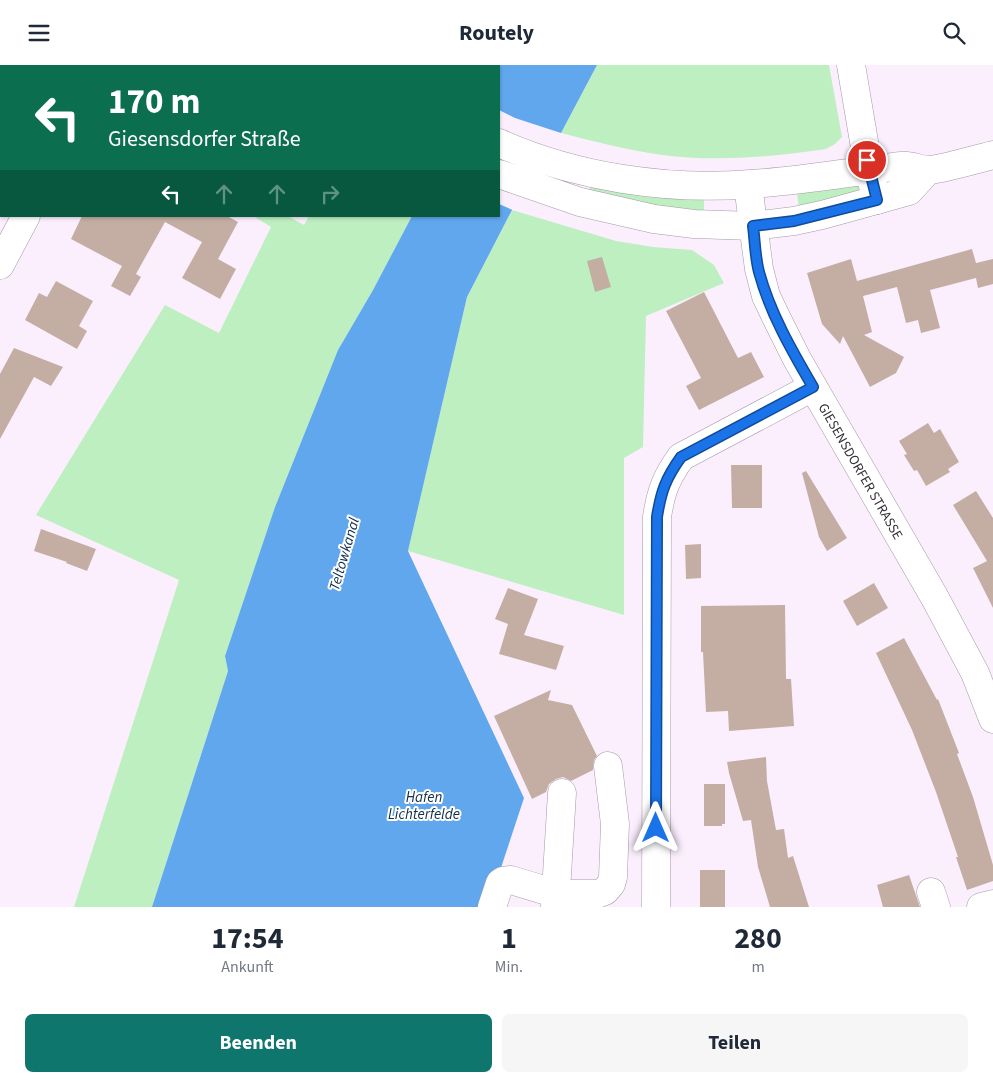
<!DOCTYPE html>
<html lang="de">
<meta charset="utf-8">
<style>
body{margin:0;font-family:"Source Sans 3",sans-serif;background:#f6f6f7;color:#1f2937;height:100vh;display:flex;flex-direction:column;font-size:19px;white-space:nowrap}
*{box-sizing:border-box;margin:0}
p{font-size:16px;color:#747a83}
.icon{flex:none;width:28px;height:28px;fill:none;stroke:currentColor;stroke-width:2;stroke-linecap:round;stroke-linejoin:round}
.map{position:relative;height:842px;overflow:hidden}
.drawer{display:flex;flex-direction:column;background:#fff;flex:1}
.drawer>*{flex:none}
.hud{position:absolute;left:0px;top:0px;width:500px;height:152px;box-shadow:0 1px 4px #0004;background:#0b6e4f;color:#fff;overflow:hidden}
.pin{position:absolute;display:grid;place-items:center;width:42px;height:42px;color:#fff;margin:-21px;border:2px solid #fff;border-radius:50%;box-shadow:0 1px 5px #0007}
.me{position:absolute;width:55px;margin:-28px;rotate:0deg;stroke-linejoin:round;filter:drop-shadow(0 0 4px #0008)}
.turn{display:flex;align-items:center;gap:18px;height:105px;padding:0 25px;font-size:22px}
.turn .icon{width:65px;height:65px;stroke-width:2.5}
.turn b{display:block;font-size:35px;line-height:42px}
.lanes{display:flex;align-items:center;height:48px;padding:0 25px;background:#0003;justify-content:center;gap:25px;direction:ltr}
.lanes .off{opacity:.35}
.eta{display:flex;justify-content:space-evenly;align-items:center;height:85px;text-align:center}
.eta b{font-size:30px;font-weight:700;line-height:35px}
.button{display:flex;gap:10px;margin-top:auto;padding:10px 25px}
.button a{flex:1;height:58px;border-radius:8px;background:#0f766e;color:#fff;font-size:20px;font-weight:700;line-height:58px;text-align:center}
.button a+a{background:#f6f6f7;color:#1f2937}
header{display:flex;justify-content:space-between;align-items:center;height:65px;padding:0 25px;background:#fff;font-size:22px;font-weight:700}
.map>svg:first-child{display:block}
.green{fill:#beefc1}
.water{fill:#61a7ed}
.pier{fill:#fbeffe}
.building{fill:#c4aea3}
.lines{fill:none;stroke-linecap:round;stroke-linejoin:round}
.minor-casing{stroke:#a698a9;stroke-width:29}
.major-casing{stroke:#a698a9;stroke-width:29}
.minor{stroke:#fff;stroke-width:28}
.major{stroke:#fff;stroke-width:28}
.route-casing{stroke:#114b97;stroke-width:12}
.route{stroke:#1a73e8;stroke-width:9}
.labels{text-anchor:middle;stroke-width:4;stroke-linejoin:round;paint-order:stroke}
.street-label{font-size:14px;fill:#363037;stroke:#fff}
.water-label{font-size:15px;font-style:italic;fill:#102d49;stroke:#fff}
</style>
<header><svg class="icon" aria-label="menu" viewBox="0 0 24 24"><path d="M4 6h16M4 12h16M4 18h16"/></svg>Routely<svg class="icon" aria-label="search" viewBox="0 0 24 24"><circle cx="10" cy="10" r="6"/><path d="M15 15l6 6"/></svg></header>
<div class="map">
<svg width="993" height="842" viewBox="0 0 993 842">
<rect width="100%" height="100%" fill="#fbeffe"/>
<!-- green -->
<path class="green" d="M 597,0 L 829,0 L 842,72 L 835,79 L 826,84 C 772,92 717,97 662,90 C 628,85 595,77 561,68 Z
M 592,119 L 704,132 L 704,150 L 653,142 L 588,126 Z
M 860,119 L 863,126 L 799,144 L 797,128 Z
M 512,145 L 616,176 L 653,182 L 692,185 L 714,200 L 724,218 L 646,251 L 643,382 L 624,393 L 624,550 L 408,486 L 467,232 Z
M 253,151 L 288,151 L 304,160 L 309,151 L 412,151 L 373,225 L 338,285 L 275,442 L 225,591 L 228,606 L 152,842 L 74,842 L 179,515 L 36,450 L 165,240 L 219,268 L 271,162 Z"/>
<!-- water -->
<path class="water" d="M 487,0 L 597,0 L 561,68 L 512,145 L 467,232 L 408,486 L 524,733 L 488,842 L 152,842 L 228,606 L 225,591 L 275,442 L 338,285 L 373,225 L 412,151 L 499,151 L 499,1 L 486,1 Z"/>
<!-- pier -->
<path class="pier" d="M 499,45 L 515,53 L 564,69 L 515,146 L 499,139 Z"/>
<!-- building -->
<path class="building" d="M 82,151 L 227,151 L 238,157 L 218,194 L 236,204 L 220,234 L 182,213 L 202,177 L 165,157 L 136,209 L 141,212 L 130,231 L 111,221 L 122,201 L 71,174 Z
M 972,184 L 976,198 L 993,194 L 993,219 L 978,223 L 976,213 L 930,225 L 940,263 L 921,268 L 918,255 L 906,258 L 897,222 L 863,231 L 872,267 L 864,270 L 904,292 L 896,308 L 870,322 L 843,271 L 840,279 L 822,259 L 807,208 L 851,194 L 857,216 Z
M 602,192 L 611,222 L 595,227 L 587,196 Z
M 56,216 L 93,236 L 79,261 L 87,266 L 77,284 L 25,255 L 39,228 L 47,232 Z
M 704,227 L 738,293 L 751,287 L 764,312 L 699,345 L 686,321 L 701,313 L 666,246 Z
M 14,283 L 63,302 L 51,321 L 34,312 L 0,374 L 0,309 Z
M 928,358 L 934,368 L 940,364 L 959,397 L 948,404 L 950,407 L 926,421 L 917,405 L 914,406 L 904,390 L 907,389 L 899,376 Z
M 731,400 L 762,400 L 762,443 L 732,443 Z
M 806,406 L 847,473 L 827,486 L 819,472 L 802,408 Z
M 976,426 L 993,453 L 993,543 L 973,503 L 987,496 L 953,440 Z
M 41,464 L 96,484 L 87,506 L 66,498 L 67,497 L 34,486 Z
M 701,479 L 701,513 L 686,514 L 685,480 Z
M 874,518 L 888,543 L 857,561 L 843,536 Z
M 508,523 L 538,534 L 524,570 L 564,581 L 556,605 L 499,589 L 508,559 L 495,554 Z
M 785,540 L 786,614 L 791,614 L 794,661 L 729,666 L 728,646 L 706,647 L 703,587 L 701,587 L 701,541 Z
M 904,573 L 937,635 L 938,634 L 959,688 L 957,689 L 973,732 L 993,800 L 993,816 L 967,825 L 956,792 L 958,792 L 936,727 L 912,665 L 876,588 Z
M 551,625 L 548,635 L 572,640 L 597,691 L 594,695 L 593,705 L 571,716 L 563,712 L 556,714 L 549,719 L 546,727 L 532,734 L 494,651 Z
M 766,692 L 767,716 L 776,765 L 784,764 L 788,793 L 793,791 L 809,842 L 770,842 L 758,802 L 751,755 L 743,756 L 729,708 L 727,697 Z
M 704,719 L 725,719 L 725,759 L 722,759 L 722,761 L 704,761 Z
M 700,805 L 725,805 L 725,842 L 700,842 Z
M 909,810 L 920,842 L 883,842 L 877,820 Z"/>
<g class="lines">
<defs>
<path id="minor" d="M 851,0 L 869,106 L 877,135
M 748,120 L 759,204 L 766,231 L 776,252 L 797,294 L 935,533 L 975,608 L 993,654
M 931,827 L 936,842
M 492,842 L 500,818 L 503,816 L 511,815 L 557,829 L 597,829 L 605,826 L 611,819 L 613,812 L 615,759 L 608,701
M 555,842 L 562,728
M 656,842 L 657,452 C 661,426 666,413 681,392 L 813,322
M 981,842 L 993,839"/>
<path id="major" d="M 287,0 L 290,1
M 352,0 L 354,1
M 90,1 L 90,0
M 128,1 L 129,0
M 499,78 C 575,112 668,126 751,119 C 801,116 851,107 901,101 C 911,99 921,106 931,105 C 951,102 973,95 993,90
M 499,109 L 580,137 L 654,154 L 694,159 L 753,161 L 794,156 L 822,150 L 909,126 L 928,105
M 0,200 L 26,151"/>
</defs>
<!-- minor casing -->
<use href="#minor" class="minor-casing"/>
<!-- major casing -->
<use href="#major" class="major-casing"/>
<!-- minor -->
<use href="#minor" class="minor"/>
<!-- major -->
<use href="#major" class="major"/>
</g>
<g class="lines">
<defs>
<path id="route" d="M 656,763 L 657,452 C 661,426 666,413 681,392 L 813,322 C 792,286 770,248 759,207 C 755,192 755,176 753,161 L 794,156 L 877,135 L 867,95"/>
</defs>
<!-- route casing -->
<use href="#route" class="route-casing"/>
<!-- route -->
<use href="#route" class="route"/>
</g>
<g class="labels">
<!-- street labels -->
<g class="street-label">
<text transform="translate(861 406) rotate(60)" y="5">GIESENSDORFER STRASSE</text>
</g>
<!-- water labels -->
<g class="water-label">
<text transform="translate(344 489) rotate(-74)" y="5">Teltowkanal</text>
<text x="424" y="737">Hafen<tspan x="424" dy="17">Lichterfelde</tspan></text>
</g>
</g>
</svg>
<div class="pin" style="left:867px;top:95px;background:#d93025"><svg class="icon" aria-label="arrive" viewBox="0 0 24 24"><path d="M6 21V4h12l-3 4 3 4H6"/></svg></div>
<svg class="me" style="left:656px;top:763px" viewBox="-20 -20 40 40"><path d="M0-17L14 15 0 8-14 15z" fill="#1a73e8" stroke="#fff" stroke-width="4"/></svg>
<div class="hud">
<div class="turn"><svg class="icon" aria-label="left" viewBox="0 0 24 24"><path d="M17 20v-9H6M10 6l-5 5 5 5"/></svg><div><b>170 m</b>Giesensdorfer Straße</div></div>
<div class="lanes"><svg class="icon" aria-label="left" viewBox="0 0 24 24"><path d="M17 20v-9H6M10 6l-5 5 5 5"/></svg><svg class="icon off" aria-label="ahead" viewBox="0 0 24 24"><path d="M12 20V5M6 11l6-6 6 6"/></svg><svg class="icon off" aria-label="ahead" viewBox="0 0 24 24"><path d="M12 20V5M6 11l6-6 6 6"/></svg><svg class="icon off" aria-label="right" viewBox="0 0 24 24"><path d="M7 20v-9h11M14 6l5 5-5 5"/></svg></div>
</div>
</div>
<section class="drawer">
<div class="eta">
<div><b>17:54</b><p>Ankunft</p></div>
<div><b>1</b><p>Min.</p></div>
<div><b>280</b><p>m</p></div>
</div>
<div class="button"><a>Beenden</a><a>Teilen</a></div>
</section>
